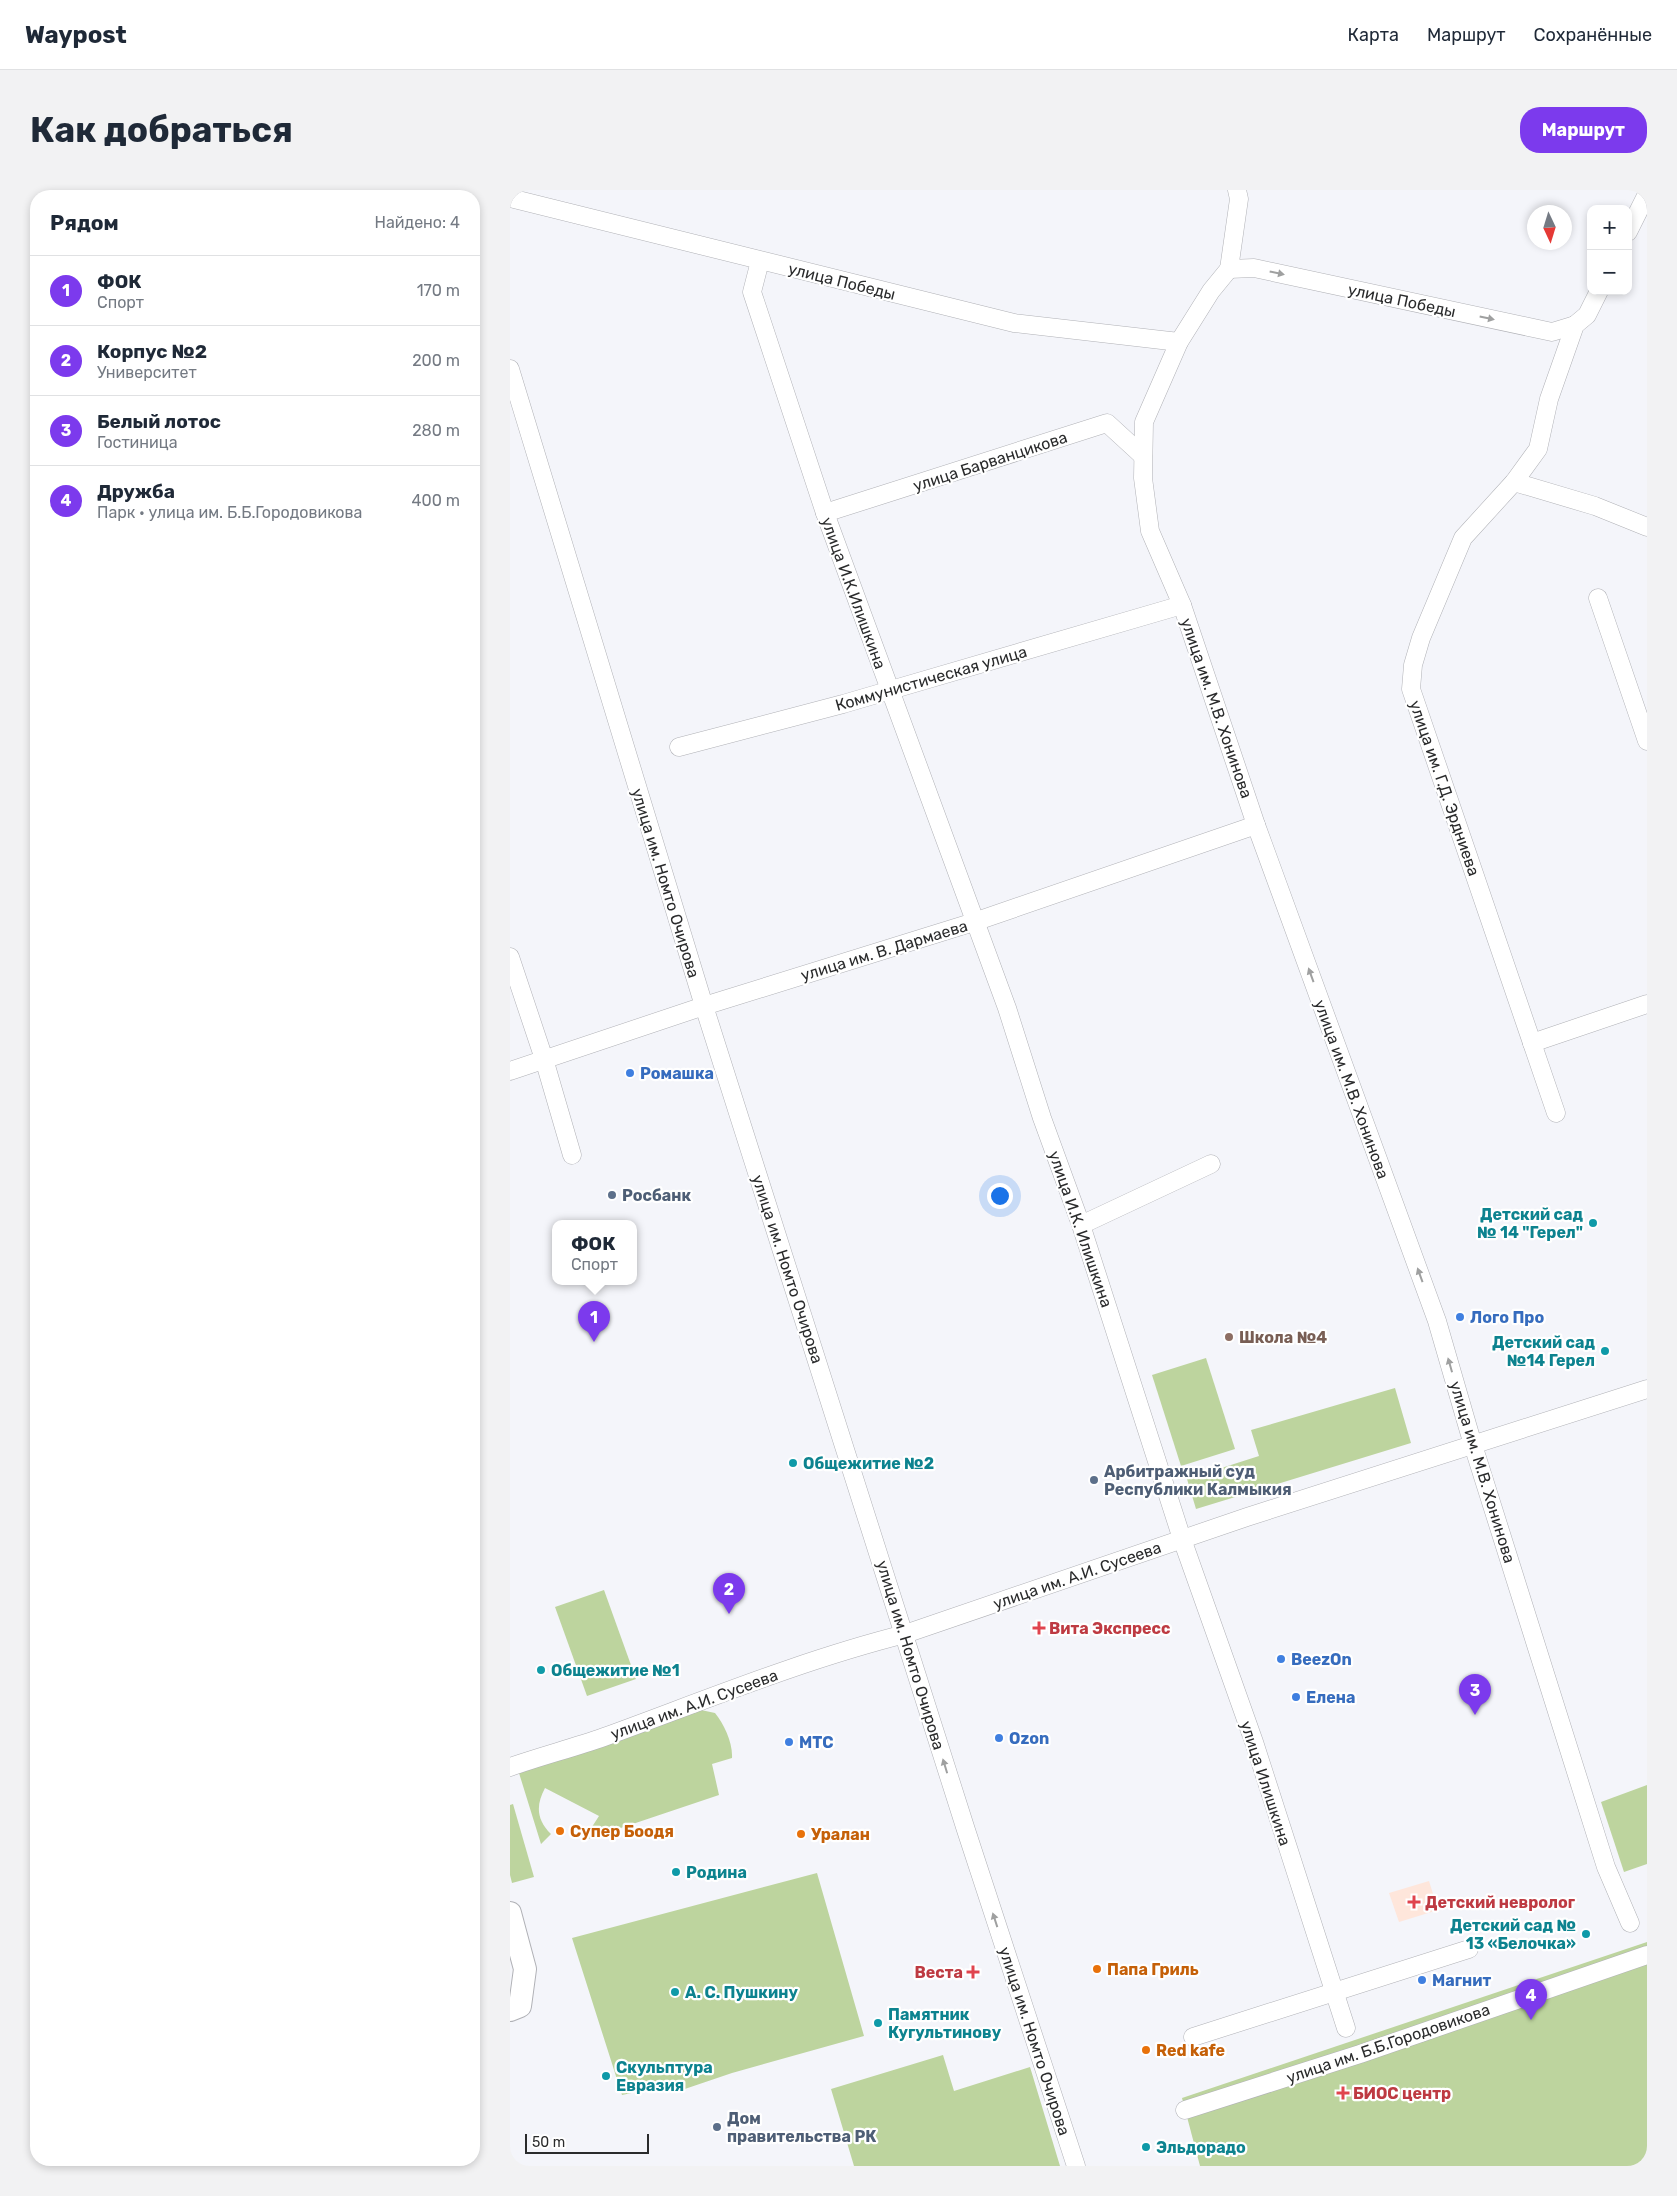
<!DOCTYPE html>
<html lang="ru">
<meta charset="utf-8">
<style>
:root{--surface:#fff;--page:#f2f2f3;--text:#1f2937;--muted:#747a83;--line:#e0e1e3;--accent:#7c3aed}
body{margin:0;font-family:Rubik,sans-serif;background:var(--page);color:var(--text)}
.controls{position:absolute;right:15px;top:15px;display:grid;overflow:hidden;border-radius:10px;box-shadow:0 2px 8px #0003}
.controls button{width:45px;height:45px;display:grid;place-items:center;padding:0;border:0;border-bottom:1px solid var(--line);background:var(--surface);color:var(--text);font:25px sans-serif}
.compass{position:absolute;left:1017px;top:15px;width:45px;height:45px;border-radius:50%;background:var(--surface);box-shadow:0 2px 8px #0003;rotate:176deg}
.scale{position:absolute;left:15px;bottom:12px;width:124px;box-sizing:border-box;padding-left:5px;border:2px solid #2a2b2c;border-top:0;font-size:14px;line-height:18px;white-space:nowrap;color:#2a2b2c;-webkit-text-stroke:4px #fff;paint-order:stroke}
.you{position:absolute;left:489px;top:1005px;width:18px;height:18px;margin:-12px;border:4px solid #fff;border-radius:50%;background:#1a73e8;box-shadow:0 0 0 8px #1a73e833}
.badge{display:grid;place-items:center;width:32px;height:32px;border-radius:50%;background:var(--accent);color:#fff;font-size:16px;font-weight:700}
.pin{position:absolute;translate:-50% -41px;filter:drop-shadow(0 1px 2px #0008)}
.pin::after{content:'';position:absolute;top:26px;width:18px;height:15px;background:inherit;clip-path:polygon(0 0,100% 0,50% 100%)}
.popup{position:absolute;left:42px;top:1030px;width:85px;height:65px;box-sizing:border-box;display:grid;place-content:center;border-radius:10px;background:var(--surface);filter:drop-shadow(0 1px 4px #0005);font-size:16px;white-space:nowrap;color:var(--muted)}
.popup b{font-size:19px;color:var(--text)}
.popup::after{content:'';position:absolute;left:50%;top:100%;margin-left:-10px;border:10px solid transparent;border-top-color:var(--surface)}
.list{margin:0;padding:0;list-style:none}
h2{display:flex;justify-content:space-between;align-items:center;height:65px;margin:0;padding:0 20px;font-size:21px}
h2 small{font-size:16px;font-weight:400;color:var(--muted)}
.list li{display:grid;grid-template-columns:32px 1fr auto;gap:15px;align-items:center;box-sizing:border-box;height:70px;padding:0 20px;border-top:1px solid var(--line)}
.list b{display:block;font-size:19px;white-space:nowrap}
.list p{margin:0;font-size:16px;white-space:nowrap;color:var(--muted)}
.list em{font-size:16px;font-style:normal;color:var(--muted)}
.map{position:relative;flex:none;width:1137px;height:1976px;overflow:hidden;border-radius:20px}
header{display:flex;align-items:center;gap:30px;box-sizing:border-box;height:70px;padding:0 25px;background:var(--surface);border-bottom:1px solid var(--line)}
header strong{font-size:24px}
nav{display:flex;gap:28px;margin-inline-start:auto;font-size:18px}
.intro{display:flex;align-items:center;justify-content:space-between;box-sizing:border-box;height:120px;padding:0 30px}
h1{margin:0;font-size:35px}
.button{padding:12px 22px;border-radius:20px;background:var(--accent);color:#fff;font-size:18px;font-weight:700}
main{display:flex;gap:30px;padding:0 30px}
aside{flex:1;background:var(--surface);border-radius:20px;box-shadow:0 2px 8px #0003}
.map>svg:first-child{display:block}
.medical{fill:#fee6db}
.green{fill:#bdd49e}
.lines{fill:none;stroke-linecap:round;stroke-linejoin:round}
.minor-casing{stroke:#b0b1b6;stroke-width:19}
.major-casing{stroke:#b0b1b6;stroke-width:24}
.minor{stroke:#fff;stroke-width:18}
.major{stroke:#fff;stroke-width:22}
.oneway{fill:#9fa0a0}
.shop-dot{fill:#3f7fe0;stroke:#fff;stroke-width:2}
.service-dot{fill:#5c6f8a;stroke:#fff;stroke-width:2}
.culture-dot{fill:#0f9aa8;stroke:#fff;stroke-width:2}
.education-dot{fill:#8d6e63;stroke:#fff;stroke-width:2}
.health-dot{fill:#e0444e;stroke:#fff;stroke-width:2}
.food-dot{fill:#e8710a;stroke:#fff;stroke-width:2}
.labels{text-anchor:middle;stroke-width:4.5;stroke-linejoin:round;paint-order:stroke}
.street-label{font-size:16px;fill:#2a2b2c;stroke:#fff}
.shop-label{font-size:16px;font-weight:bold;fill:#366cbe;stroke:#fff;text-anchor:start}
.service-label{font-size:16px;font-weight:bold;fill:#4e5e75;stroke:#fff;text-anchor:start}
.culture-label{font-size:16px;font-weight:bold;fill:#0d838f;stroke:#fff;text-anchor:start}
.education-label{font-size:16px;font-weight:bold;fill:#785e54;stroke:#fff;text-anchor:start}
.health-label{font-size:16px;font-weight:bold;fill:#be3a42;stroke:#fff;text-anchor:start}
.food-label{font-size:16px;font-weight:bold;fill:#c56008;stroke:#fff;text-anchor:start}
</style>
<header>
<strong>Waypost</strong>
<nav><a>Карта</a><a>Маршрут</a><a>Сохранённые</a></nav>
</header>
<div class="intro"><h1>Как добраться</h1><a class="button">Маршрут</a></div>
<main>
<aside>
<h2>Рядом<small>Найдено: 4</small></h2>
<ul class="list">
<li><span class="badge">1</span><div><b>ФОК</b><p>Спорт</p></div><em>170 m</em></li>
<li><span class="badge">2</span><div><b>Корпус №2</b><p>Университет</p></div><em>200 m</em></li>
<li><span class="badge">3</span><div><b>Белый лотос</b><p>Гостиница</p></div><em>280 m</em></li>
<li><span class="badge">4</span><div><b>Дружба</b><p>Парк · улица им. Б.Б.Городовикова</p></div><em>400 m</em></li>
</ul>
</aside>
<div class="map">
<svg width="1137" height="1976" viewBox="0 0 1137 1976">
<rect width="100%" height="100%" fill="#f4f5fa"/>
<polygon class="medical" points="919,1691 928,1720 889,1732 879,1703"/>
<g class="green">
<polygon points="696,1168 725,1259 671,1276 642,1185"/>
<polygon points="885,1198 901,1253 686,1319 677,1289 749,1266 741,1240"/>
<polygon points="94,1400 126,1489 77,1506 45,1417"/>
<path d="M191 1520 205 1523C214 1534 223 1553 222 1568L202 1574 209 1605 78 1649V1643L89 1626 35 1598C26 1615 26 1629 41 1644L31 1654 9 1583Z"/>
<polygon points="1137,1595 1137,1674 1114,1682 1091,1612"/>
<polygon points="3,1614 24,1687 2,1693 0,1685 0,1615"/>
<polygon points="307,1683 354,1846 222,1883 163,1903 160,1895 112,1905 62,1748"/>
<polygon points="1137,1752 1137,1976 690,1976 672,1908"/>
<polygon points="433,1865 444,1901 520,1877 550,1976 344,1976 321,1899"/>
</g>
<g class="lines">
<defs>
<g id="minor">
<polyline points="0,8 504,133 669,152"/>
<polyline points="1118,42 1137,4"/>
<polyline points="250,71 242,102 315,323 497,818 532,928 571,1035 672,1349 744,1552 836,1838"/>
<polyline points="719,79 701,101 669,152 634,232 633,288 640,341 672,415 746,635 927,1131 963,1255 1096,1677 1120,1733"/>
<polyline points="719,79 744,78 1042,142 1065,135"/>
<polyline points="719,79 729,9 727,0"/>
<polyline points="0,179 194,816 456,1640 566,1976"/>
<polyline points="1004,292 1085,316 1137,337"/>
<polyline points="315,323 597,233 633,266"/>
<polyline points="1088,408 1137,551"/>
<polyline points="169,557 333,514 672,415"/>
<polyline points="0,767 34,869 62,965"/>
<polyline points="1022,853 1137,814"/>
<polyline points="0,881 194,816 464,732 746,635"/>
<polyline points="1046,923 901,499 903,475 911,448 953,348 1004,292 1028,259 1039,209 1065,135 1077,125 1089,101"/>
<polyline points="571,1035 701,974"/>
<path d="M0 1577C31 1566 63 1558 94 1547 193 1511 292 1470 395 1444L737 1327 1137 1199"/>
<polyline points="683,1847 959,1759"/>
<polyline points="675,1920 850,1864 1137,1765"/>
</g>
<polyline id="major" points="0,1723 15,1779 10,1816 0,1820"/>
</defs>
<use href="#minor" class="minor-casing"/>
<use href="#major" class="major-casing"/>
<use href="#minor" class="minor"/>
<use href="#major" class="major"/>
</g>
<defs><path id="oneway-solid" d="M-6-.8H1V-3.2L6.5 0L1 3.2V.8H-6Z" transform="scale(1.25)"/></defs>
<g class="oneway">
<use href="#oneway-solid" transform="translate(767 83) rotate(12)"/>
<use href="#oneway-solid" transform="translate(977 128) rotate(12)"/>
<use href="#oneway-solid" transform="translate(801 785) rotate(-110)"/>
<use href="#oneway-solid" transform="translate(910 1085) rotate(-110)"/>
<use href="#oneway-solid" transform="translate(940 1175) rotate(-106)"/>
<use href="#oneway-solid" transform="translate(435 1576) rotate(-107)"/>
<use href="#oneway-solid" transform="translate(485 1730) rotate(-108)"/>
</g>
<g class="shop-dot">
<circle cx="120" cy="883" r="5"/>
<circle cx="950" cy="1127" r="5"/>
<circle cx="771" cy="1469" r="5"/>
<circle cx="786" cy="1507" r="5"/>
<circle cx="489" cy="1548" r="5"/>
<circle cx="279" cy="1552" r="5"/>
<circle cx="912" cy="1790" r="5"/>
</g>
<g class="service-dot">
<circle cx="102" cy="1005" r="5"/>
<circle cx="584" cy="1290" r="5"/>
<circle cx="207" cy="1937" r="5"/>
</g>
<g class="culture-dot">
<circle cx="1083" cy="1033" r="5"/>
<circle cx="1095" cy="1161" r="5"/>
<circle cx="283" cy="1273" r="5"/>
<circle cx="31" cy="1480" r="5"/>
<circle cx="166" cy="1682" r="5"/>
<circle cx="1076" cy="1744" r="5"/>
<circle cx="165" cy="1802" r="5"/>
<circle cx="368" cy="1833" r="5"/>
<circle cx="96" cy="1886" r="5"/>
<circle cx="636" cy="1957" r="5"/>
</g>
<circle class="education-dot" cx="719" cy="1147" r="5"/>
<g class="health-dot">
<path d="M526.5 1430.5h5v5h5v5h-5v5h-5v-5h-5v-5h5z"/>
<path d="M901.5 1704.5h5v5h5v5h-5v5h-5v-5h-5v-5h5z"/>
<path d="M460.5 1774.5h5v5h5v5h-5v5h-5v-5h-5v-5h5z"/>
<path d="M830.5 1895.5h5v5h5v5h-5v5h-5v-5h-5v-5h5z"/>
</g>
<g class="food-dot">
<circle cx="50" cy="1641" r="5"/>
<circle cx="291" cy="1644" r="5"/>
<circle cx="587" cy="1779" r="5"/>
<circle cx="636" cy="1860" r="5"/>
</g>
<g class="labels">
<g class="street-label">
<text transform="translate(332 91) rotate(14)" y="6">улица Победы</text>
<text transform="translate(892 110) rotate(12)" y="6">улица Победы</text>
<text transform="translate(480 271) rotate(-18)" y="6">улица Барванцикова</text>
<text transform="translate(344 403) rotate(70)" y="6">улица И.К.Илишкина</text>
<text transform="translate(421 488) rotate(-16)" y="6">Коммунистическая улица</text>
<text transform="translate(707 518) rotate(71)" y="6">улица им. М.В. Хонинова</text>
<text transform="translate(935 598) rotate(71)" y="6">улица им. Г.Д. Эрдниева</text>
<text transform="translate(156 693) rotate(73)" y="6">улица им. Номто Очирова</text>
<text transform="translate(374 760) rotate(-17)" y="6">улица им. В. Дармаева</text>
<text transform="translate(842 899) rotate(70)" y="6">улица им. М.В. Хонинова</text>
<text transform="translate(571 1039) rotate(71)" y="6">улица И.К. Илишкина</text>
<text transform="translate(278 1079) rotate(72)" y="6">улица им. Номто Очирова</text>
<text transform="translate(973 1282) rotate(73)" y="6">улица им. М.В. Хонинова</text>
<text transform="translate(567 1385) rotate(-19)" y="6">улица им. А.И. Сусеева</text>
<text transform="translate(401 1465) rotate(73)" y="6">улица им. Номто Очирова</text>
<text transform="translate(184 1514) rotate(-20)" y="6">улица им. А.И. Сусеева</text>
<text transform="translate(756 1593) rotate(72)" y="6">улица Илишкина</text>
<text transform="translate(525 1851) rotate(72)" y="6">улица им. Номто Очирова</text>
<text transform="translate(878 1853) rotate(-19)" y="6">улица им. Б.Б.Городовикова</text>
</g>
<g class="shop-label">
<text x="130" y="889">Ромашка</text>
<text x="960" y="1133">Лого Про</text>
<text x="781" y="1475">BeezOn</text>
<text x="796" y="1513">Елена</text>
<text x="499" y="1554">Ozon</text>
<text x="289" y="1558">МТС</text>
<text x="922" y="1796">Магнит</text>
</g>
<g class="service-label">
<text x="112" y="1011">Росбанк</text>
<text x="594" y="1287">Арбитражный суд<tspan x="594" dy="18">Республики Калмыкия</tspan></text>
<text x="217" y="1934">Дом<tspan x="217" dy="18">правительства РК</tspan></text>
</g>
<g class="culture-label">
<text x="1073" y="1030" text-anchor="end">Детский сад<tspan x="1073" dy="18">№ 14 "Герел"</tspan></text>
<text x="1085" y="1158" text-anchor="end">Детский сад<tspan x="1085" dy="18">№14 Герел</tspan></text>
<text x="293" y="1279">Общежитие №2</text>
<text x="41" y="1486">Общежитие №1</text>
<text x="176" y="1688">Родина</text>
<text x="1066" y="1741" text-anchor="end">Детский сад №<tspan x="1066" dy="18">13 «Белочка»</tspan></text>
<text x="175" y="1808">А. С. Пушкину</text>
<text x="378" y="1830">Памятник<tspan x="378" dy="18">Кугультинову</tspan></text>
<text x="106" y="1883">Скульптура<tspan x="106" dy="18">Евразия</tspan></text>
<text x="646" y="1963">Эльдорадо</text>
</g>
<g class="education-label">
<text x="729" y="1153">Школа №4</text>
</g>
<g class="health-label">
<text x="539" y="1444">Вита Экспресс</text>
<text x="915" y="1718">Детский невролог</text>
<text x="453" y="1788" text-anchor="end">Веста</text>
<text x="843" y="1909">БИОС центр</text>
</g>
<g class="food-label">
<text x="60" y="1647">Супер Боодя</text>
<text x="301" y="1650">Уралан</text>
<text x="597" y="1785">Папа Гриль</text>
<text x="646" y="1866">Red kafe</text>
</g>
</g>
</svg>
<div class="controls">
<button>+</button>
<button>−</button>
</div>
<svg class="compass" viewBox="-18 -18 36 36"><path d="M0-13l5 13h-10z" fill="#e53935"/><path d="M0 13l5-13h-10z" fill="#747a83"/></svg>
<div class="scale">50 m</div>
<div class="you"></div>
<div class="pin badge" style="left:84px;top:1152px">1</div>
<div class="popup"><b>ФОК</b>Спорт</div>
<div class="pin badge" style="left:219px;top:1424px">2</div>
<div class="pin badge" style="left:965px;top:1525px">3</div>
<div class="pin badge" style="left:1021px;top:1830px">4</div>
</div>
</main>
